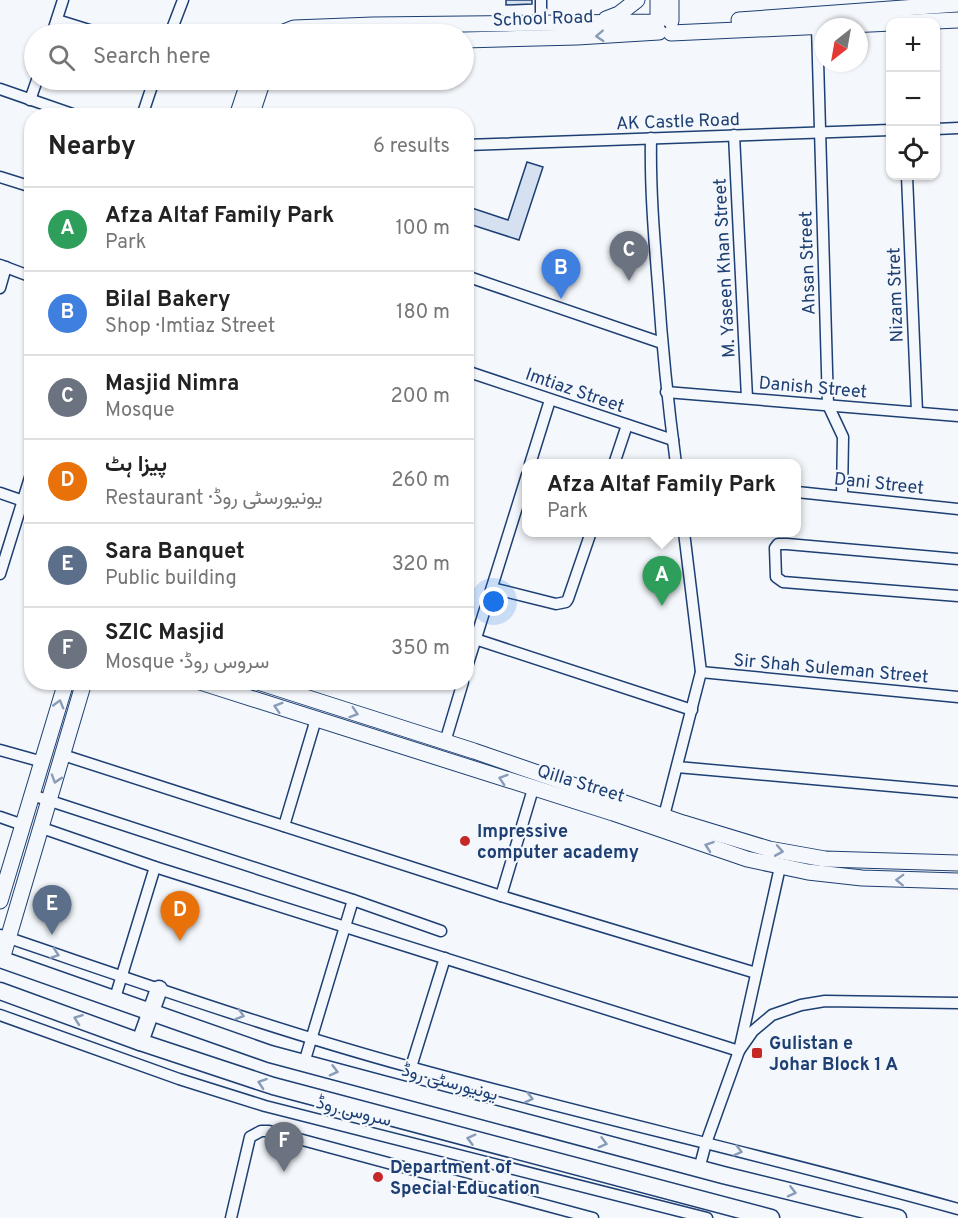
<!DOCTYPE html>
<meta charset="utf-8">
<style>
:root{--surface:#fff;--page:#f6f6f6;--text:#222;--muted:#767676;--line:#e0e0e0;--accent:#c62828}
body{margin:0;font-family:Overpass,Vazirmatn,sans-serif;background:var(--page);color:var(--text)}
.controls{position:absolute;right:18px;top:18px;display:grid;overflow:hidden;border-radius:12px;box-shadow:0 2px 4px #0004}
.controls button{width:54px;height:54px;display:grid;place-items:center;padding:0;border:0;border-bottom:2px solid var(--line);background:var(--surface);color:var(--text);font:30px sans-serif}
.compass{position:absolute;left:814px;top:18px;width:54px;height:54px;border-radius:50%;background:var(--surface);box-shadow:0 2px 4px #0004;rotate:211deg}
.you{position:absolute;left:494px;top:602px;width:21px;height:21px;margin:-15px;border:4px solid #fff;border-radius:50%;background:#1a73e8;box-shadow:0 0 0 9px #1a73e833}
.badge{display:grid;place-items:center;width:39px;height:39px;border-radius:50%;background:var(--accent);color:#fff;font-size:20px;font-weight:700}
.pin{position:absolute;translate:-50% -50px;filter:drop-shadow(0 2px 3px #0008)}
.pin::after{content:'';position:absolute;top:32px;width:21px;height:18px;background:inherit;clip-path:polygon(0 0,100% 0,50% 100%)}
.popup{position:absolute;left:522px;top:459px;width:279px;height:78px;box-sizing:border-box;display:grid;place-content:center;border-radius:12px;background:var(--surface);filter:drop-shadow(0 2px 4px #0005);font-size:20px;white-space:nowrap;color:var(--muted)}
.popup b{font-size:22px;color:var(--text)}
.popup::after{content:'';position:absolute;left:50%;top:100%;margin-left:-12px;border:12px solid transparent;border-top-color:var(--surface)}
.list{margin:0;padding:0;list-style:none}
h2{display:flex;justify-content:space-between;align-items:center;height:78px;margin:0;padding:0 24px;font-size:26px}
h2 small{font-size:20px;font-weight:400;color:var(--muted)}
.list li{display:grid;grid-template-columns:39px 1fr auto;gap:18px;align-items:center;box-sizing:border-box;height:84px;padding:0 24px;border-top:2px solid var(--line)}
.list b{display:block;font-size:22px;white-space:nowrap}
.list p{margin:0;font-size:20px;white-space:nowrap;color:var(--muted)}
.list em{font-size:20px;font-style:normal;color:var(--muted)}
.icon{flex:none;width:33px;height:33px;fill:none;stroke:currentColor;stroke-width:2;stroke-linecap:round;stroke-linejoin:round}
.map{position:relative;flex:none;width:958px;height:1218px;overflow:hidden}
.search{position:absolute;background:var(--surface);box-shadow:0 2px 4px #0004;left:24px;top:24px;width:450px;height:66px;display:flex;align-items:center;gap:15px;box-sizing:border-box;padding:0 21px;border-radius:33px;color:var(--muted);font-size:22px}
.panel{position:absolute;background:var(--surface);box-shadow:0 2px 4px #0004;left:24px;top:108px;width:450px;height:582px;border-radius:24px}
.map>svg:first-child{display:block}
.building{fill:#d5e0f0;stroke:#1d3f73;stroke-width:1.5}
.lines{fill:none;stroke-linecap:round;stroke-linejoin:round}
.street-casing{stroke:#1d3f73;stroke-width:13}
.secondary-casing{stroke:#1d3f73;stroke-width:17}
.primary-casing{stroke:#1d3f73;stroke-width:19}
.street{stroke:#f4f7fb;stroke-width:10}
.secondary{stroke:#f4f7fb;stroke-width:15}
.primary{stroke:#f4f7fb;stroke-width:16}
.oneway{stroke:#889bb7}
.poi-dot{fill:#c62828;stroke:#f4f7fb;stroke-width:2}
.labels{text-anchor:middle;stroke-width:4.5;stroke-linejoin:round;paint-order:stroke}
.street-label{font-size:18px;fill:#1d3f73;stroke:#f4f7fb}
.poi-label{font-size:18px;font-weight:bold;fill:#1d3f73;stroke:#f4f7fb;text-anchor:start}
</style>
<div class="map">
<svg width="958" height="1218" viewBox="0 0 958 1218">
<rect width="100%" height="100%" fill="#f4f7fb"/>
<g class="building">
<polygon points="506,0 532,0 532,4 506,5"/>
<polygon points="527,162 543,167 519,240 466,223 466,206 508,220"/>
</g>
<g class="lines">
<defs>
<g id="street">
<polyline points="541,0 541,23"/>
<polyline points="57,20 102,34"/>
<polyline points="817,26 828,405 843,437 842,495"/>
<polyline points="52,34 63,0"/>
<polyline points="170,34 183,0"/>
<polyline points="0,89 78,116"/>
<polyline points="30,100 37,80"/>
<polyline points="142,116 154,80"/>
<polyline points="936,129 958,128"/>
<polyline points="734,135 747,398"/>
<path d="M651 138C650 187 654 236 658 285 662 345 668 404 676 464"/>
<polyline points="466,145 890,130"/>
<polyline points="907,176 917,412"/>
<polyline points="0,177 32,187"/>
<polyline points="0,265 32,277"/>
<polyline points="466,276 662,343"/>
<polyline points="0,288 6,267"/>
<polyline points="466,371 673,440"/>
<polyline points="666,392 958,416"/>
<polyline points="530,464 550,400"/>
<polyline points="614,464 627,425"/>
<polyline points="797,492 958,509"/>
<polyline points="0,493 32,504"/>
<polyline points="958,559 787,544 778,544 775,548 776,577 783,582 958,596"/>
<polyline points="0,574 32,471"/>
<polyline points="492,588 556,604 566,602 568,599 591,532"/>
<polyline points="466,636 692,710"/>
<polyline points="466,670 527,475"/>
<polyline points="701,672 958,697"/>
<polyline points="445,742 463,682"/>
<polyline points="0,750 43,762"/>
<polyline points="63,755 501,896 756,973"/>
<polyline points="677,767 958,792"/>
<polyline points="32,795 353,900 441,931"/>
<polyline points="664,816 701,672 684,532"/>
<polyline points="0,817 23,825"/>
<polyline points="284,826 316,719"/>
<polyline points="42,828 155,867 739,1051 753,1031 772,1015 801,1005 825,1001 958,1003"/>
<polyline points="501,896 533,789"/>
<path d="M0 935C136 981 271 1029 410 1067 592 1117 776 1158 958 1209"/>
<polyline points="115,998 155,867"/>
<polyline points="0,1015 179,1079 265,1106 707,1218"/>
<polyline points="304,1063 353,900"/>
<polyline points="411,1067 445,958"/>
<polyline points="699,1169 706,1143 739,1051 780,867"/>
<polyline points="231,1218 250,1137 261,1131 269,1131 593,1218"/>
</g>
<g id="secondary">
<polyline points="671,0 671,21"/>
<polyline points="606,19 619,14 637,0"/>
<polyline points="739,20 958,4"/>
<polyline points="671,33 958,20"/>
<polyline points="279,34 294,28 373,25 658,22 658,0"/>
<polyline points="464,40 577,37 659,32"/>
<polyline points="237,116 249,80"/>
<polyline points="251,116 263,80"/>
<polyline points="200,682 613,813 747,859 808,872 862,878 958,881"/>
<polyline points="258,682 474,751 683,823 769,849 825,859 958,863"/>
<polyline points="0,901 66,682"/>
<polyline points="2,959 84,682"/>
</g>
<g id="primary">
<polyline points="0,959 270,1054 723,1175 898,1218"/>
<polyline points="0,991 140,1042 273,1086 771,1218"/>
<polyline points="140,1042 159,989"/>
</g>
</defs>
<use href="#street" class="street-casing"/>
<use href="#secondary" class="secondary-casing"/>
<use href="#primary" class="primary-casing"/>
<use href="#street" class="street"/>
<use href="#secondary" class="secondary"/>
<use href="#primary" class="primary"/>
</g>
<defs><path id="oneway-chevron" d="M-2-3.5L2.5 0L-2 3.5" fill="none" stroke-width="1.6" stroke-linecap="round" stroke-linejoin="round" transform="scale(1.5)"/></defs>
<g class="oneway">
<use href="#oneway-chevron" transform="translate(600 36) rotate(177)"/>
<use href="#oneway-chevron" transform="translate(59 704) rotate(-74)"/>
<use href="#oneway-chevron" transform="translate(278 707) rotate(-163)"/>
<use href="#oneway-chevron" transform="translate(354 713) rotate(18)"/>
<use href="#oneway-chevron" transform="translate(56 779) rotate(107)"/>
<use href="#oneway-chevron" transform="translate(503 779) rotate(-162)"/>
<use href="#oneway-chevron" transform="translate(709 846) rotate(-161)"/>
<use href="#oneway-chevron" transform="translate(779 851) rotate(10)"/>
<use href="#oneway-chevron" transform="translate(900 880) rotate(-178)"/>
<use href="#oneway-chevron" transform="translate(55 954) rotate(19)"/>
<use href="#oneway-chevron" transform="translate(240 1015) rotate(18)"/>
<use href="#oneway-chevron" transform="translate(78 1019) rotate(-160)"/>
<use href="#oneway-chevron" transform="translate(334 1071) rotate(15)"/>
<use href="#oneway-chevron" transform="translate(262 1083) rotate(-161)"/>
<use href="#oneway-chevron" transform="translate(529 1098) rotate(14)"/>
<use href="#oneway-chevron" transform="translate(471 1139) rotate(-165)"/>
<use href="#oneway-chevron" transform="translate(603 1143) rotate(15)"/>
<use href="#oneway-chevron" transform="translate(738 1151) rotate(14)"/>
<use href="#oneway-chevron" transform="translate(792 1192) rotate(14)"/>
</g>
<g class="poi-dot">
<circle cx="465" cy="841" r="6"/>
<rect x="751" y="1047" width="12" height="12" rx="3"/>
<circle cx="378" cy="1177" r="6"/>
</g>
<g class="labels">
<g class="street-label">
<text transform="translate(543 18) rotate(-2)" y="6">School Road</text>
<text transform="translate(678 121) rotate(-2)" y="6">AK Castle Road</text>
<text transform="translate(807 263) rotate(-92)" y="6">Ahsan Street</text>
<text transform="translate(724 268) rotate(-93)" y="6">M. Yaseen Khan Street</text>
<text transform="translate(895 295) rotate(-92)" y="6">Nizam Stret</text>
<text transform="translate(813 387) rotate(5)" y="6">Danish Street</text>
<text transform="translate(575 390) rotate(19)" y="6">Imtiaz Street</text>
<text transform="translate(879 483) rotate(6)" y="6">Dani Street</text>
<text transform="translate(831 668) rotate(5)" y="6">Sir Shah Suleman Street</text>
<text transform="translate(581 783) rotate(17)" y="6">Qilla Street</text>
<text transform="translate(450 1082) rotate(15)" y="6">یونیورسٹی روڈ</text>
<text transform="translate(354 1111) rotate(14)" y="6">سروس روڈ</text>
</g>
<g class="poi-label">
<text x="477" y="837">Impressive<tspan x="477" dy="21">computer academy</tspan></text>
<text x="769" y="1049">Gulistan e<tspan x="769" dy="21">Johar Block 1 A</tspan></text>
<text x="390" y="1173">Department of<tspan x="390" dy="21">Special Education</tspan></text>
</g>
</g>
</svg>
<div class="controls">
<button>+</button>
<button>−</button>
<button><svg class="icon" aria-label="locate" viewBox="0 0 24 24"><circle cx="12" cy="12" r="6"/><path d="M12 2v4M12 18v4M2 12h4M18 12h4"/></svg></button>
</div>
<svg class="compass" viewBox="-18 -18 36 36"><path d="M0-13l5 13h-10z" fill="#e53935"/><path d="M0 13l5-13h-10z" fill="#767676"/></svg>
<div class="you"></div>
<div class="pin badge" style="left:662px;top:606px;background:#2e9e5b">A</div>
<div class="popup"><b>Afza Altaf Family Park</b>Park</div>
<div class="pin badge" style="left:561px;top:299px;background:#3f7fe0">B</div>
<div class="pin badge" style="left:629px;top:281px;background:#6b7280">C</div>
<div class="pin badge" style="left:180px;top:941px;background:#e8710a">D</div>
<div class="pin badge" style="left:52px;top:935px;background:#5c6f8a">E</div>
<div class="pin badge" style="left:284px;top:1172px;background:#6b7280">F</div>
<div class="search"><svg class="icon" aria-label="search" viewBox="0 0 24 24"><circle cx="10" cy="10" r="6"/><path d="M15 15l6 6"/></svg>Search here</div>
<section class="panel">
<h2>Nearby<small>6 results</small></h2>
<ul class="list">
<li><span class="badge" style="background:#2e9e5b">A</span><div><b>Afza Altaf Family Park</b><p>Park</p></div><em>100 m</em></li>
<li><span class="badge" style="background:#3f7fe0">B</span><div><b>Bilal Bakery</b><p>Shop · Imtiaz Street</p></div><em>180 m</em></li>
<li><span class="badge" style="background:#6b7280">C</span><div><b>Masjid Nimra</b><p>Mosque</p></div><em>200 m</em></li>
<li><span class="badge" style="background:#e8710a">D</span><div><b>پیزا ہٹ</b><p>Restaurant · یونیورسٹی روڈ</p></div><em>260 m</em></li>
<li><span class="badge" style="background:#5c6f8a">E</span><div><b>Sara Banquet</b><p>Public building</p></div><em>320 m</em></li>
<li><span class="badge" style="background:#6b7280">F</span><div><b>SZIC Masjid</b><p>Mosque · سروس روڈ</p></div><em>350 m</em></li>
</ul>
</section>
</div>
